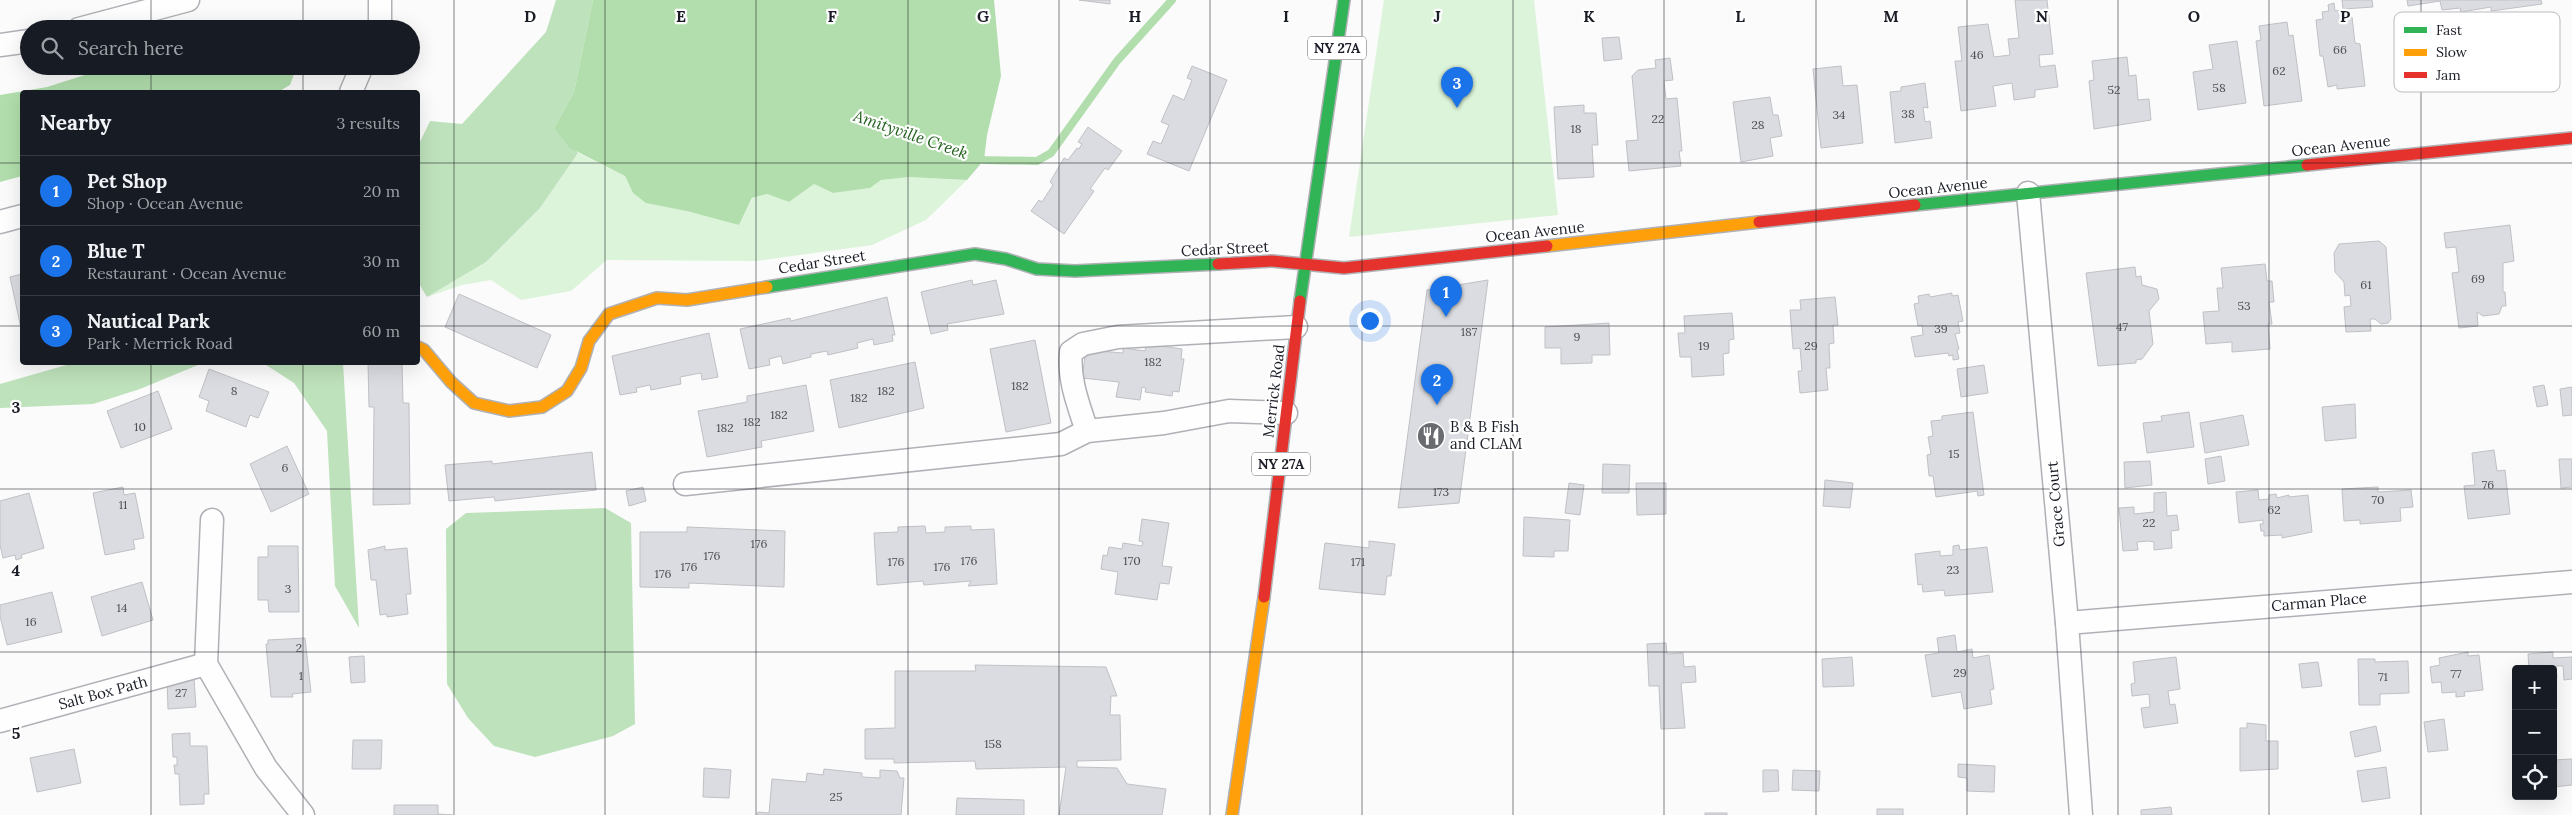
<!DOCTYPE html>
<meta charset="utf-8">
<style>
:root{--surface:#171b24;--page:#242831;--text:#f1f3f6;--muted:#9ea1a6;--line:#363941;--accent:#1a73e8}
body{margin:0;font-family:Lora,serif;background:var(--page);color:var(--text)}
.controls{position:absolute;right:15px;bottom:15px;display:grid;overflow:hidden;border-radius:5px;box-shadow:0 5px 20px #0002}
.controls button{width:45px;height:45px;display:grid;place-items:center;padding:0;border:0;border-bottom:1px solid var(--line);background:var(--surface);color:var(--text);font:25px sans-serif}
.you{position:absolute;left:1369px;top:320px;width:18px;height:18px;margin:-12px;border:4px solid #fff;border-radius:50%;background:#1a73e8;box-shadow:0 0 0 8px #1a73e833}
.badge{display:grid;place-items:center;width:32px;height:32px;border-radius:50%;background:var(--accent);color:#fff;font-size:16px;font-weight:700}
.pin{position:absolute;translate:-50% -41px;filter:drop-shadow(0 1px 2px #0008)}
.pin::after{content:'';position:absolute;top:26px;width:18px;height:15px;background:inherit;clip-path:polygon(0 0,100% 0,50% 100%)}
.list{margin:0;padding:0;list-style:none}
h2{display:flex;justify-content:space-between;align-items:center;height:65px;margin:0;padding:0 20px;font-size:21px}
h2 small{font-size:16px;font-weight:400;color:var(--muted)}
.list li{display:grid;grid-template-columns:32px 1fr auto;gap:15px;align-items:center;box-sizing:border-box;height:70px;padding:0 20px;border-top:1px solid var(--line)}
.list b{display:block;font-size:19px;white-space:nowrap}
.list p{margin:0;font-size:16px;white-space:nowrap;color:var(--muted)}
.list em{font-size:16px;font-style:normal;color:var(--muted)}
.icon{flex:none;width:28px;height:28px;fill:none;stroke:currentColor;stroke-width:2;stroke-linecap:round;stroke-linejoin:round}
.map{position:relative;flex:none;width:2572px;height:815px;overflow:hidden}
.search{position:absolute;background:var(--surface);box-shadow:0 5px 20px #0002;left:20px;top:20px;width:400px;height:55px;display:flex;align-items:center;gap:12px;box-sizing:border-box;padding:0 18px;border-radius:28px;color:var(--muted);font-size:19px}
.panel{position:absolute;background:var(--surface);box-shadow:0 5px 20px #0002;left:20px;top:90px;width:400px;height:275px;border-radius:5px}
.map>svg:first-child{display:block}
.green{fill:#dcf4d9}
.forest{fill:#bee2bb}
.water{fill:#b1deac}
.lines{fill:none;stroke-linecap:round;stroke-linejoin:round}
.stream{stroke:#b1deac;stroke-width:8}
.building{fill:#dbdce1;stroke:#bfc1c5}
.street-casing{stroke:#b0b1b6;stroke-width:25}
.fast-casing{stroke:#b0b1b6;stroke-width:14}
.slow-casing{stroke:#b0b1b6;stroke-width:14}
.jam-casing{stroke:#b0b1b6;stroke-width:14}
.street{stroke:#fefefe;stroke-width:22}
.fast{stroke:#30b455;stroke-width:11}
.slow{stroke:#ff9f0a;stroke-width:11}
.jam{stroke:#e5322d;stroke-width:11}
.grid{fill:none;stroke:#1a1d26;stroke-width:1;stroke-opacity:0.55}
.labels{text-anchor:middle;stroke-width:4.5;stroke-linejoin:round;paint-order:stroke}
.number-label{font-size:12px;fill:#4a4d55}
.shield{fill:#fff;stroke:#5f6167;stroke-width:1}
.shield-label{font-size:14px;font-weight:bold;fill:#1a1d26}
.street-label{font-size:15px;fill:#1a1d26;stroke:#fff}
.poi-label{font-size:15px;fill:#1a1d26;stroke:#fff;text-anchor:start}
.water-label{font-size:16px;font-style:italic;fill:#21601c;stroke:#fff}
.key{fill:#fff;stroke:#babbbe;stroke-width:1}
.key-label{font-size:14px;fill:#1a1d26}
.grid-label{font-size:16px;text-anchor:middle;font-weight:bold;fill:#1a1d26;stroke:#fff;stroke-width:4.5;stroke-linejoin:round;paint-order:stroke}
</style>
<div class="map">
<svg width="2572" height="815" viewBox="0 0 2572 815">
<rect width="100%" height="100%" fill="#fbfbfb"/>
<g class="green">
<polygon points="1384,0 1534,0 1558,215 1349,237"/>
<polygon points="578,153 625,176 633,193 739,225 753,198 767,194 789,202 814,184 833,193 870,188 881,180 909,177 967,180 926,220 872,245 756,261 607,260 571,291 521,300 491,280 462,285 427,297 486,262 540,208"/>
</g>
<g class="forest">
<polygon points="556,0 593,0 574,92 554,128 578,153 540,208 486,262 427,297 418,282 418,146 430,121 462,124 546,32"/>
<polygon points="77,362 218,362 218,363 198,365 140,389 93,404 0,408 0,384"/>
<polygon points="263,363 343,363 359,628 335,586 327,431 294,383"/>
<polygon points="605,508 631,523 635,724 613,736 535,757 494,746 468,718 447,684 446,529 466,513"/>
</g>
<g class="water">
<polygon points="593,0 994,0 1001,76 987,135 984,160 967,180 909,177 881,180 870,188 833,193 814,184 789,202 767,194 752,198 739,225 687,211 646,203 633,193 625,176 570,148 554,128 574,92"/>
<polygon points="113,66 297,66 290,85 278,92 22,92 22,176 0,182 0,95 47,87"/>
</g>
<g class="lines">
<polyline class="stream" points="976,157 984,160 1037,161 1051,153 1117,61 1172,0"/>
</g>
<g class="building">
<polygon points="1079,0 1110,0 1110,4"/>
<polygon points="2015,0 2047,0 2053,54 2039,55 2040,67 2055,65 2058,87 2035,90 2035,97 2014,100 2012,83 1993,86 1996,106 1961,111 1955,61 1962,61 1958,27 1988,24 1994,57 2010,55 2008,39 2019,38"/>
<polygon points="2342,0 2372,0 2373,7 2343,9"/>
<polygon points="2407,0 2541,0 2542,4 2491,11 2491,7 2461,12 2460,8 2442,10 2440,1 2408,6"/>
<polygon points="2334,3 2335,11 2342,10 2343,18 2352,17 2355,43 2360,44 2365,86 2337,89 2337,85 2328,87 2323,56 2320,56 2316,20 2323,19 2322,12 2329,11 2328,5"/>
<polygon points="2287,22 2289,36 2293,35 2302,101 2264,106 2256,41 2261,40 2259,26"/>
<polygon points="1619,37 1622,59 1604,61 1602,38"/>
<polygon points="2237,41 2246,103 2198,110 2193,72 2213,69 2209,45"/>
<polygon points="2127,57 2129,76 2136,75 2138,100 2149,99 2151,120 2094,129 2089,81 2094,80 2092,61"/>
<polygon points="1670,58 1673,80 1664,81 1666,99 1677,98 1682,151 1679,151 1681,166 1629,171 1626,141 1638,140 1632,76 1638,70 1656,68 1655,60"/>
<polygon points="1192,66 1227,80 1189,171 1147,154 1153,141 1161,144 1169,125 1161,122 1173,95 1184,100 1192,80 1187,78"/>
<polygon points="1841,66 1843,86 1857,85 1863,143 1821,148 1813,69"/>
<polygon points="1925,83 1928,108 1923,107 1925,122 1930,121 1932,138 1895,143 1890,92 1901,91 1901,87"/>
<polygon points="1770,97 1773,115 1778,115 1782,136 1770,138 1773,156 1741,162 1733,102"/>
<polygon points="1584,105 1584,113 1596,113 1598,145 1592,145 1594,177 1558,179 1554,107"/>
<polygon points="1088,127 1122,151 1108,170 1105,168 1090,189 1094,191 1064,234 1031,211 1039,200 1042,202 1053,185 1050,182 1064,158 1068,160 1077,148 1079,149 1082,144 1078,142"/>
<polygon points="2510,225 2514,261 2503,263 2503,292 2505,292 2506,306 2502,306 2499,314 2483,316 2477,312 2478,326 2459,328 2452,273 2459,272 2456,247 2446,248 2444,233"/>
<polygon points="2379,241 2386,247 2391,319 2388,323 2381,324 2375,319 2370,319 2371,331 2346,332 2344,307 2351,306 2350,295 2345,296 2344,282 2335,272 2334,253 2339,244"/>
<polygon points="2265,264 2267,281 2272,281 2274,302 2269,302 2272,324 2268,324 2270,349 2232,352 2232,342 2206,344 2203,312 2219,311 2217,288 2223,288 2221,268"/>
<polygon points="2135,267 2136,277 2141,276 2142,285 2157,289 2159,299 2149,311 2153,344 2142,359 2136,360 2136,363 2098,366 2086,273"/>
<polygon points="22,274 22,333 10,277"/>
<polygon points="972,280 973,285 996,280 1004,314 947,324 948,330 931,334 921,292"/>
<polygon points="1488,280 1459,503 1398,508 1427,290"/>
<polygon points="1952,293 1952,296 1958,295 1963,321 1958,322 1960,333 1955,334 1959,349 1957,350 1959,359 1953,360 1953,355 1949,356 1948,353 1915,357 1911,337 1923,335 1922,325 1918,326 1914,304 1919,303 1918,296 1929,294 1930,297"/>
<polygon points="459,294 551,335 537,368 445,327"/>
<polygon points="887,297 895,335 892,335 893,341 874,345 873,339 857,343 858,348 828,355 827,351 811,354 811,357 783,364 781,356 769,359 770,365 749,369 740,329 790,318 791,321"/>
<polygon points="1835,297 1838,325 1833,325 1834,343 1829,344 1830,368 1826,368 1828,390 1800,393 1798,371 1802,371 1800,348 1793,349 1790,310 1801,310 1800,300"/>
<polygon points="1732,313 1734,339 1729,340 1729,353 1723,354 1724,375 1692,377 1691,357 1680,357 1678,333 1685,333 1684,316"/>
<polygon points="1609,323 1610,355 1592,355 1592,363 1561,364 1561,348 1545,348 1545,327"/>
<polygon points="709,333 718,377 702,380 701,373 680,377 681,384 651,390 650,385 636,388 637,392 620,395 612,356"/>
<polygon points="1035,340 1051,423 1006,432 990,349"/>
<polygon points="1146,344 1182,349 1181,359 1184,359 1179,392 1173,391 1172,396 1145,392 1146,388 1142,387 1140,400 1116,397 1119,382 1082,378 1086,350 1123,353 1123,348 1145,351"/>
<polygon points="368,362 402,362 403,403 409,403 410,504 373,505 374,407 369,407"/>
<polygon points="915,362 924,408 839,428 830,380"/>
<polygon points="1984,365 1988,393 1961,397 1957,369"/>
<polygon points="209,369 269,392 258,418 250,415 246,427 206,411 209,401 199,397"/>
<polygon points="806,385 814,431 761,441 762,447 707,457 698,411 747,402 747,396"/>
<polygon points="2544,385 2548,405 2537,407 2533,387"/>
<polygon points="2572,387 2572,415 2563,416 2560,389"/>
<polygon points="158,391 172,429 121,448 107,411"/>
<polygon points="2355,404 2356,438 2325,441 2322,407"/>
<polygon points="1973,412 1984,495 1978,496 1977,491 1936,497 1933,476 1929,476 1927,455 1931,454 1928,437 1933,436 1931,421 1942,420 1942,416"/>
<polygon points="2189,412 2194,447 2147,453 2143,423 2162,421 2161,416"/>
<polygon points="2243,415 2249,445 2205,453 2200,423"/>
<polygon points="287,446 309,494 271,512 250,464"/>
<polygon points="2494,450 2497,471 2505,470 2510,514 2468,519 2464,486 2475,485 2472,453"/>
<polygon points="592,452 596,490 495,501 494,497 449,501 445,465 492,461 492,464"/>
<polygon points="2221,456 2225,481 2208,484 2205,459"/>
<polygon points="2559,459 2572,459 2572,487 2561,488"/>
<polygon points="2150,461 2152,485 2125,488 2124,462"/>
<polygon points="1603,464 1630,465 1629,493 1602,493"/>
<polygon points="1825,480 1853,483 1850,508 1823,506"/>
<polygon points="1569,483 1584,485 1580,515 1565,513"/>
<polygon points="1636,483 1666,483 1666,514 1637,515"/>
<polygon points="123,487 124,495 135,493 144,538 133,540 135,549 105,555 93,493"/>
<polygon points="643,487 646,501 629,506 626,491"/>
<polygon points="2378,487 2378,492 2411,490 2413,507 2400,508 2401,521 2360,524 2360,520 2344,521 2342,489"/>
<polygon points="2258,490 2259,500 2269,499 2269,495 2276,494 2277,498 2289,495 2289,497 2308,495 2312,532 2282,538 2282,535 2264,536 2264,531 2261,531 2260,524 2263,524 2263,520 2239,523 2236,492"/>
<polygon points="2166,492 2167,516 2177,515 2179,530 2171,531 2172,548 2154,550 2154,542 2148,541 2137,542 2138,550 2123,551 2119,508 2134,507 2134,514 2154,512 2154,493"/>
<polygon points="29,493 44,548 21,555 22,558 16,560 15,555 3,558 0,545 0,501"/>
<polygon points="1524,517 1570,520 1568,551 1554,551 1554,557 1523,556"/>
<polygon points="1142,519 1169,523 1162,566 1172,567 1169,584 1160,583 1157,600 1115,594 1118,572 1101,569 1103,555 1107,556 1109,547 1122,549 1123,543 1142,546 1143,542 1139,541"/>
<polygon points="925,526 926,533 945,532 945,527 971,526 971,530 994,529 997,584 968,586 971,581 924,585 923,581 877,585 874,533 898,532 898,527"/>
<polygon points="687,527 785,531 784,587 689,583 689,588 640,587 640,532 687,532"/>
<polygon points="1369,541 1395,544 1391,576 1387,576 1385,595 1319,589 1325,543 1369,548"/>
<polygon points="1959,545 1960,550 1987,547 1993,592 1945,596 1944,590 1923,592 1922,584 1918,585 1915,554 1940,551 1940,556 1953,555 1953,546"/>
<polygon points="268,546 298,546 299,612 269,612 268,600 258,600 258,557 268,557"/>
<polygon points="385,546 385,550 407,548 411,594 406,594 408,614 387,617 387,614 380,615 376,580 371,580 368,550"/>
<polygon points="142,582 153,620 102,636 91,597"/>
<polygon points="52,592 62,632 7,645 0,616 0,605"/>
<polygon points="1955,635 1957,652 1972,649 1973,658 1989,655 1994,689 1990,690 1992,704 1964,709 1961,692 1932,697 1925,655 1939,653 1937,638"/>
<polygon points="305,638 311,692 292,694 293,697 271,697 266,644 268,644 268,640"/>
<polygon points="1666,643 1667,654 1683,653 1684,667 1695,666 1696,682 1681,683 1685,728 1661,729 1659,686 1649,686 1647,644"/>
<polygon points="2468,652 2468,656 2479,655 2483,690 2464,692 2465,696 2456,697 2456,692 2442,693 2441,682 2432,683 2430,667 2440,665 2439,658"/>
<polygon points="2553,652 2553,658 2572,657 2572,679 2564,680 2563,666 2556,666 2557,678 2553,679 2553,669 2529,669 2528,654"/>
<polygon points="364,656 365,682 351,683 349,657"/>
<polygon points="1852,657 1854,686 1823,687 1822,659"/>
<polygon points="2176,657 2180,689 2168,691 2170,705 2175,704 2178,723 2144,728 2141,708 2150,707 2149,694 2132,696 2131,684 2135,683 2133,662"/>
<polygon points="2358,659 2375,659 2375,662 2408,661 2409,693 2380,694 2380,705 2359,705"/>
<polygon points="2318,662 2322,686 2302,688 2299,664"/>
<polygon points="975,665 1106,667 1117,696 1111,696 1110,715 1120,715 1121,760 1077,761 1077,767 1117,768 1127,784 1166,789 1162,815 1059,815 1066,767 976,769 975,761 894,763 894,759 865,759 865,729 895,728 895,671 976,671"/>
<polygon points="194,678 196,707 168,709 167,680"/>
<polygon points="2444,719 2448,750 2428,752 2424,722"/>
<polygon points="2247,723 2266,725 2266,741 2278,741 2278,769 2240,771 2240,728 2247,728"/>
<polygon points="2376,726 2381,751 2355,757 2350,732"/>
<polygon points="190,733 190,746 207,746 209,794 204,794 204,804 180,805 179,774 175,774 174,765 177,765 177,757 173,757 172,734"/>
<polygon points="353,740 382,740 381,769 352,769"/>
<polygon points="74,749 81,783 37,792 30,758"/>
<polygon points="2572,759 2572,785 2553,787 2553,760"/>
<polygon points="1958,764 1995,766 1994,792 1967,791 1967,778 1958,777"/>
<polygon points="2386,767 2390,798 2362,802 2357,771"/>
<polygon points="704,768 731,770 729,798 703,797"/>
<polygon points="824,769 862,773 862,777 880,778 880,770 897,771 900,778 904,778 901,815 757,815 758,812 769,813 772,779 806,782 807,773 823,775"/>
<polygon points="1763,770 1778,770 1779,791 1763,792"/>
<polygon points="1793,770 1820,771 1819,791 1792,790"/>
<polygon points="957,798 1024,800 1024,815 956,815"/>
<polygon points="394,805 438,805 438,814 453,815 394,815"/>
<polygon points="2171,807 2172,815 2141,815 2141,810"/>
<rect x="1877" y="809" width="26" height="6"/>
<rect x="1705" y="813" width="22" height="2"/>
</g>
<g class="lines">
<defs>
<g id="street">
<polyline points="79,29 188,0"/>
<polyline points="377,29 380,22 380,0"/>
<polyline points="0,45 29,41"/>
<polyline points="351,92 362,66"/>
<polyline points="2028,193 2067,623 2081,815"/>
<polyline points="0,222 22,216"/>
<path d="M1087 431C1079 406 1068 380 1071 352L1083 344 1118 337 1296 327"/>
<polyline points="685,484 1061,444 1087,431 1164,423 1229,411 1286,413"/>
<polyline points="212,520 206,664 266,768 303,815"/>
<polyline points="2067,623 2572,582"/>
<polyline points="0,721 206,664"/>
</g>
<g id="fast">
<polyline points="1915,205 2307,165"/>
<polyline points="767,287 975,254 1006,259 1037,269 1075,271 1218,264"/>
<polyline points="1300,301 1344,0"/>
</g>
<g id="slow">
<polyline points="1547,246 1759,222"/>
<polyline points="418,347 424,350 451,382 474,403 509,411 542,407 567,391 581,368 589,341 609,314 657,298 687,300 767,287"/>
<polyline points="1232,815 1264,597"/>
</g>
<g id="jam">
<polyline points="2307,165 2572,138"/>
<polyline points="1759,222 1915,205"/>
<polyline points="1218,264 1272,261 1344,268 1547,246"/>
<polyline points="1264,597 1300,301"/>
</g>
</defs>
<use href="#street" class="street-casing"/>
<use href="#fast" class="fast-casing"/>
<use href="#slow" class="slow-casing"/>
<use href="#jam" class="jam-casing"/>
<use href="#street" class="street"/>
<use href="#fast" class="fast"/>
<use href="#slow" class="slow"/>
<use href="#jam" class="jam"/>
</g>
<path class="grid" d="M151 0V29M303 0V29M454 0V815M605 0V815M756 0V815M908 0V815M1059 0V815M1210 0V815M1362 0V815M1513 0V815M1664 0V815M1816 0V815M1967 0V815M2118 0V815M2269 0V815M2421 0V815M151 66V92M303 66V92M0 163H22M418 163H2572M0 326H22M418 326H2572M151 362V815M303 362V815M0 489H2572M0 652H2572"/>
<defs>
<symbol id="restaurant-disc" viewBox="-11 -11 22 22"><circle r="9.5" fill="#696b71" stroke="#fff"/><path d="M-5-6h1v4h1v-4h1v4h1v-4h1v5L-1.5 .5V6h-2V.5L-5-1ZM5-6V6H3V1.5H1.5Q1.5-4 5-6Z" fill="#fff"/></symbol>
</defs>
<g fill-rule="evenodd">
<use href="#restaurant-disc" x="1415" y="420" width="32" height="32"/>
</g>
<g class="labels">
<g class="number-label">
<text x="2340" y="54">66</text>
<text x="1977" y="59">46</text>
<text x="2279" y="75">62</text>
<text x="2219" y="92">58</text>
<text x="2114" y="94">52</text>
<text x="1908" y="118">38</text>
<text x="1839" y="119">34</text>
<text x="1658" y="123">22</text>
<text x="1758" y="129">28</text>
<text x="1576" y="133">18</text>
<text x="2478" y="283">69</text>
<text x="2366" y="289">61</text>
<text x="2244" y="310">53</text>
<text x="2122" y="331">47</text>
<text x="1941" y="333">39</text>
<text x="1469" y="336">187</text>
<text x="1577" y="341">9</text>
<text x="1704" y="350">19</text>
<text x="1811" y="350">29</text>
<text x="1153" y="366">182</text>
<text x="1020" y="390">182</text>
<text x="234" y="395">8</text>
<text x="886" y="395">182</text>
<text x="859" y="402">182</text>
<text x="779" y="419">182</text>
<text x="752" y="426">182</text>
<text x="140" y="431">10</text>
<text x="725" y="432">182</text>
<text x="1954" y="458">15</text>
<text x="285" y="472">6</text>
<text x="2488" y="489">76</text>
<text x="1441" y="496">173</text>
<text x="2378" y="504">70</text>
<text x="123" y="509">11</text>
<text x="2274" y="514">62</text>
<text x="2149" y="527">22</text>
<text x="759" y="548">176</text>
<text x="712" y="560">176</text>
<text x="969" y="565">176</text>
<text x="1132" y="565">170</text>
<text x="896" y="566">176</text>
<text x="1358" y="566">171</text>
<text x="689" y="571">176</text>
<text x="942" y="571">176</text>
<text x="1953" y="574">23</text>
<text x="663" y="578">176</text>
<text x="288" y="593">3</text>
<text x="122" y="612">14</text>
<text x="31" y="626">16</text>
<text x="299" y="652">2</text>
<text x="1960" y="677">29</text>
<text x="2456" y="678">77</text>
<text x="301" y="680">1</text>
<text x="2383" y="681">71</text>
<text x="181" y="697">27</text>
<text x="993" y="748">158</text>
<text x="836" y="801">25</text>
</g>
<g class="shield">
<rect x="1308" y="36.5" width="58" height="23" rx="4"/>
<rect x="1252" y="452.5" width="58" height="23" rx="4"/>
</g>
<g class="shield-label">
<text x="1337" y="53">NY 27A</text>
<text x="1281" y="469">NY 27A</text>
</g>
<g class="street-label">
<text transform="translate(2341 146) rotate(-6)" y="5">Ocean Avenue</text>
<text transform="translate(1938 188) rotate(-6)" y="5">Ocean Avenue</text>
<text transform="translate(1535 232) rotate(-6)" y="5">Ocean Avenue</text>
<text transform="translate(1225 249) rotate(-3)" y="5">Cedar Street</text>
<text transform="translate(822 262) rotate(-9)" y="5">Cedar Street</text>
<text transform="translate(1274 391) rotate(-83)" y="5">Merrick Road</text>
<text transform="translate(2056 504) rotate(-95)" y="5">Grace Court</text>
<text transform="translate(2319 602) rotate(-5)" y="5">Carman Place</text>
<text transform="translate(103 693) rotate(-15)" y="5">Salt Box Path</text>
</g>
<g class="poi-label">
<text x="1450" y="432">B &amp; B Fish<tspan x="1450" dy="17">and CLAM</tspan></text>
</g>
<g class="water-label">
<text transform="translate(911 134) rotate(19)" y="6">Amityville Creek</text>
</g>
</g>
<rect x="2394" y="12" width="166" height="80" rx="8" class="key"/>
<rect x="2404" y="27" width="23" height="6" fill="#30b455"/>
<rect x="2404" y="49" width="23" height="7" fill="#ff9f0a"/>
<rect x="2404" y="72" width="23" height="6" fill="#e5322d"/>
<g class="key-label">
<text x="2436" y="35">Fast</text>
<text x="2436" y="57">Slow</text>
<text x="2436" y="80">Jam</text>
</g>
<g class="grid-label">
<text x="530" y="22">D</text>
<text x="681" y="22">E</text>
<text x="832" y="22">F</text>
<text x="983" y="22">G</text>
<text x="1135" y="22">H</text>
<text x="1286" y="22">I</text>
<text x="1437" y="22">J</text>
<text x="1589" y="22">K</text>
<text x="1740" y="22">L</text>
<text x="1891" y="22">M</text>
<text x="2042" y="22">N</text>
<text x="2194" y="22">O</text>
<text x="2345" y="22">P</text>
<text x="16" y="413">3</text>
<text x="16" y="576">4</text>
<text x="16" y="739">5</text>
</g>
</svg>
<div class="controls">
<button>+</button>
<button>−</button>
<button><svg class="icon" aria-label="locate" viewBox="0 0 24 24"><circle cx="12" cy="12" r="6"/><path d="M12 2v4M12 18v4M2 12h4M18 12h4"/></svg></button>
</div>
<div class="you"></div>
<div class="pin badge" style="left:1446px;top:317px">1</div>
<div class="pin badge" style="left:1437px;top:405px">2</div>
<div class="pin badge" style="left:1457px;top:108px">3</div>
<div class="search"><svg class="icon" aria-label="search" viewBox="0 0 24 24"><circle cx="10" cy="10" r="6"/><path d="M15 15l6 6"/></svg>Search here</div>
<section class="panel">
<h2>Nearby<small>3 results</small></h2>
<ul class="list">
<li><span class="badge">1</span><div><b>Pet Shop</b><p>Shop · Ocean Avenue</p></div><em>20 m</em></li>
<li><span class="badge">2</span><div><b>Blue T</b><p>Restaurant · Ocean Avenue</p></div><em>30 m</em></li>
<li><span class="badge">3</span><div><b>Nautical Park</b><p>Park · Merrick Road</p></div><em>60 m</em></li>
</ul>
</section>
</div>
